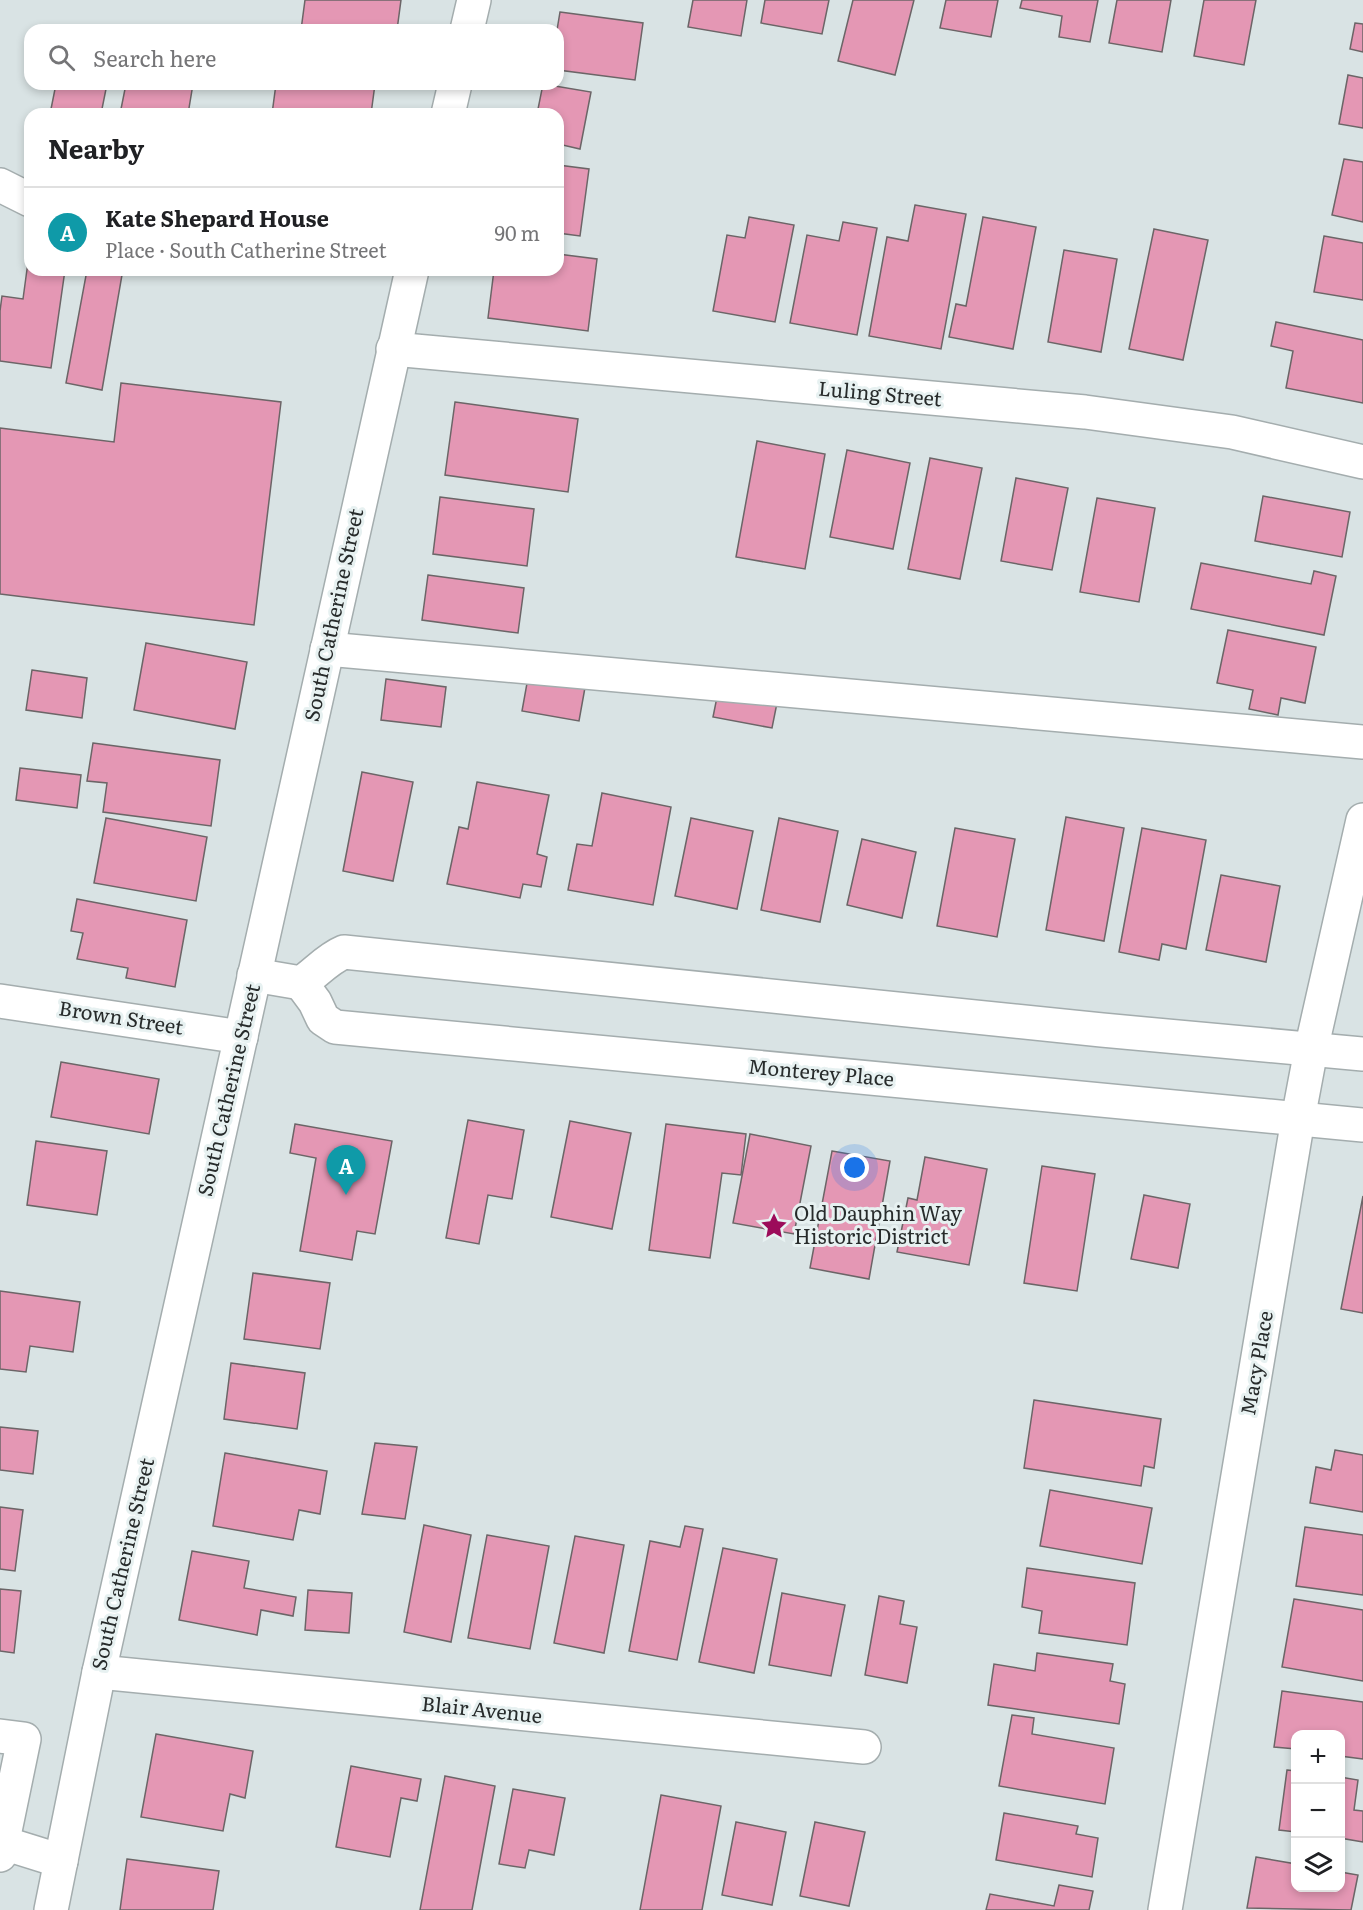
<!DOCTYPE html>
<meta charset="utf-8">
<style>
:root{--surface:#fff;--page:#f2f2f2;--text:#202124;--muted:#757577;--line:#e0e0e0;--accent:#0f766e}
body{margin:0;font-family:Literata,serif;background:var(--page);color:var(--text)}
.controls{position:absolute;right:18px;bottom:18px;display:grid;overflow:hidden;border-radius:12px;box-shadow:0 3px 9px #0003}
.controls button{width:54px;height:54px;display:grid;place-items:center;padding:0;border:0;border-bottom:2px solid var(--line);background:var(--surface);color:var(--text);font:30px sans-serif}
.you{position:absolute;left:855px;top:1168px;width:21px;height:21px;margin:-15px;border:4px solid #fff;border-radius:50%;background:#1a73e8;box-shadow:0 0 0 9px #1a73e833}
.badge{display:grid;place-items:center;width:39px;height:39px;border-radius:50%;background:var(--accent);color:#fff;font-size:20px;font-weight:700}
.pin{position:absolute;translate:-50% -50px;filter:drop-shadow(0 2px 3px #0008)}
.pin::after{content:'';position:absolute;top:32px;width:21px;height:18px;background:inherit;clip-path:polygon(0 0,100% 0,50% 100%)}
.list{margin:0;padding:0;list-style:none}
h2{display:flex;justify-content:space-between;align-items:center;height:78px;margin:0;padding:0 24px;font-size:26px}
h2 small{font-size:20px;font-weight:400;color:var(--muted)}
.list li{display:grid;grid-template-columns:39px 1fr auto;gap:18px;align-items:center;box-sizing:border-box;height:90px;padding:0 24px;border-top:2px solid var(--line)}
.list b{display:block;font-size:22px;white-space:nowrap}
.list p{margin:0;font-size:20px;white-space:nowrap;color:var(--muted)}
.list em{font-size:20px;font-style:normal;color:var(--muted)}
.icon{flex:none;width:33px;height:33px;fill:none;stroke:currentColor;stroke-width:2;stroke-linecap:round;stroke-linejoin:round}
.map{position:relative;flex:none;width:1363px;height:1910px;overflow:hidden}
.search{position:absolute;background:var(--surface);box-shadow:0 3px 9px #0003;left:24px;top:24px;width:540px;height:66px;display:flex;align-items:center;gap:15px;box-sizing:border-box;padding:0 21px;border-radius:18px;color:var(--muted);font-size:22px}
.panel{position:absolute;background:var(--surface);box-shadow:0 3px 9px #0003;left:24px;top:108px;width:540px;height:168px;border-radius:18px}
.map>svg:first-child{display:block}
.building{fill:#e497b4;stroke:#6c6567;stroke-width:1.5}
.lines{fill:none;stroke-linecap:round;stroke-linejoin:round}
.minor-casing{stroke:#a4adae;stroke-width:36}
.minor{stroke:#fff;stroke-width:33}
.labels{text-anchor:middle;stroke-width:6;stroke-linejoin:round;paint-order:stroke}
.street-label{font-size:20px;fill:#272b2b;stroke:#e7f1f1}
.poi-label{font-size:20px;fill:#272b2b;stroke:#e7f1f1;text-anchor:start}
</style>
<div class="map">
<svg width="1363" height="1910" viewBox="0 0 1363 1910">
<rect width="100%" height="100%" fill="#d9e3e4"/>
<g class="building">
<polygon points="305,0 401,0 397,30 301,30"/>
<polygon points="693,0 747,0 741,36 688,27"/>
<polygon points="765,0 829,0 822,34 761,23"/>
<polygon points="853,0 914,0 895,75 838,61"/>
<polygon points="946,0 998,0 991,37 940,28"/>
<polygon points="1022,0 1098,0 1090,42 1059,37 1062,16 1020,8"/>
<polygon points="1117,0 1171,0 1162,52 1109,43"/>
<polygon points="1204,0 1256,0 1244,65 1194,56"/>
<polygon points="560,12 643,23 635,80 558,70 557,30"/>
<polygon points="1355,23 1363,24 1363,52 1350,49"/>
<polygon points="1348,75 1363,78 1363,128 1339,124"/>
<polygon points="56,84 107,84 101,114 50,114"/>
<polygon points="126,84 193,84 188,114 120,114"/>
<polygon points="276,84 375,84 371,114 272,114"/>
<polygon points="543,84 591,92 580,149 558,144 558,114 537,114"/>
<polygon points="1344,159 1363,162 1363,222 1332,215"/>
<polygon points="558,165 589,169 580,236 558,233"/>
<polygon points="915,205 966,214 941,349 869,336 887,237 908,241"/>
<polygon points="749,217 794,225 775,322 713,311 727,235 745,238"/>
<polygon points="983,217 1036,227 1013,349 949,337 956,304 966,306"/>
<polygon points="843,222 877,228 857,335 790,323 807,235 839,241"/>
<polygon points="1154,229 1208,240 1183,360 1129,349"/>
<polygon points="1324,236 1363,243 1363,300 1314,292"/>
<polygon points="1064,250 1117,259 1101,352 1048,342"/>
<polygon points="558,254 597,259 588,331 488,318 494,270 558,270"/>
<polygon points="28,262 30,270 65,270 51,368 0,361 0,311 2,296 23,299"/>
<polygon points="87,270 122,275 102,390 66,383"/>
<polygon points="1276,322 1363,340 1363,403 1286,388 1293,351 1271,346"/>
<polygon points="121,383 281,402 254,625 0,594 0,428 114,442"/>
<polygon points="455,402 578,419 568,492 445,475"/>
<polygon points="757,441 825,454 805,569 736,557"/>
<polygon points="847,450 910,463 893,549 830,537"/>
<polygon points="930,458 982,468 960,579 908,569"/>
<polygon points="1016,478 1068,488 1052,570 1001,561"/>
<polygon points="1263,496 1350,512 1342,557 1255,541"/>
<polygon points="440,497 534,509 527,566 433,554"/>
<polygon points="1097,498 1155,508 1139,602 1080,592"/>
<polygon points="1201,563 1311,584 1314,571 1336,576 1324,635 1191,609"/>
<polygon points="428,575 524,588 518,633 422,620"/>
<polygon points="1228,630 1316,647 1305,703 1281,698 1278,715 1249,709 1253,690 1217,683"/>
<polygon points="146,643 247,662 235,729 134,710"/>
<polygon points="32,670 87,678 82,718 26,710"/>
<polygon points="529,672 586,682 579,721 522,711"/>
<polygon points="386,679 446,687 441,727 381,720"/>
<polygon points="718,692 777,703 772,728 713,717"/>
<polygon points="93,743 220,760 211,826 103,812 107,783 87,781"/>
<polygon points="20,768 81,775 77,808 16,800"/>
<polygon points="362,772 413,782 393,881 343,871"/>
<polygon points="477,782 549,795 537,854 547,857 541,887 523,884 520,898 447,884 459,827 468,829"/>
<polygon points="602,793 671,807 653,905 568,890 577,844 592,846"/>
<polygon points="1066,817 1124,828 1104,941 1046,930"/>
<polygon points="106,818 207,837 196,901 94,883"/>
<polygon points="691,818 753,831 737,909 675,896"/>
<polygon points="779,818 838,831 820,922 761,910"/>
<polygon points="955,828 1015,839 997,937 937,926"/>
<polygon points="1142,828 1206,840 1186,949 1162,944 1159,960 1119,952"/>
<polygon points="862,839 916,852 902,918 847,905"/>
<polygon points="1221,875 1280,886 1266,962 1206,950"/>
<polygon points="77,899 187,920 175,987 126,978 128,968 77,959 83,933 71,931"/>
<polygon points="61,1062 159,1079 149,1134 51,1117"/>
<polygon points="468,1120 524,1130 512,1199 488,1195 479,1244 446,1238"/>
<polygon points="570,1121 631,1133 612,1229 551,1217"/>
<polygon points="295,1124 392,1141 375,1234 357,1231 352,1260 300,1251 316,1158 290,1153"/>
<polygon points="666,1124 746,1134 741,1175 722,1173 710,1258 649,1250"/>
<polygon points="750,1134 811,1146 794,1234 733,1223"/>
<polygon points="36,1141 107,1151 97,1215 27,1205"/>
<polygon points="832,1151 890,1161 869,1279 810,1268"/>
<polygon points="925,1157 987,1169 969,1265 897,1252 908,1198 917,1200"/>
<polygon points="1042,1166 1095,1174 1077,1291 1024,1283"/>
<polygon points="1144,1195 1190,1204 1178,1268 1131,1259"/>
<polygon points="1363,1196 1363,1313 1341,1309"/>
<polygon points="253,1273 330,1283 320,1349 244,1339"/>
<polygon points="0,1291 80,1302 73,1352 30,1346 26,1372 0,1369"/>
<polygon points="231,1363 305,1373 297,1429 224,1419"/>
<polygon points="1034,1400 1161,1419 1154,1468 1144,1466 1141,1486 1024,1468"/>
<polygon points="0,1427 38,1431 33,1474 0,1470"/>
<polygon points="375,1443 417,1447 405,1519 362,1514"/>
<polygon points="1335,1450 1363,1455 1363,1512 1310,1503 1316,1467 1331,1470"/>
<polygon points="225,1453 327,1471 320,1514 299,1510 293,1540 213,1526"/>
<polygon points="1050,1490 1152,1508 1142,1564 1040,1546"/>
<polygon points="0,1507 23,1510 15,1571 0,1569"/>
<polygon points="424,1525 471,1535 451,1642 404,1632"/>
<polygon points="685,1526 703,1529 677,1660 629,1651 650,1541 680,1547"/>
<polygon points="1305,1527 1363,1535 1363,1595 1296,1586"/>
<polygon points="487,1535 549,1546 530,1649 468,1638"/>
<polygon points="575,1536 624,1545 604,1653 554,1643"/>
<polygon points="723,1548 777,1559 754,1673 699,1662"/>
<polygon points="192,1551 249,1561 244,1588 296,1597 293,1616 261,1610 257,1635 179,1620"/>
<polygon points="1027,1568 1135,1583 1127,1645 1039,1633 1042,1611 1022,1607"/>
<polygon points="0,1589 21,1591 14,1653 0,1651"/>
<polygon points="308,1590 352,1593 349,1633 305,1630"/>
<polygon points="782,1593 845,1605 831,1676 769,1665"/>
<polygon points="879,1596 904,1601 900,1624 917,1627 907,1683 865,1675"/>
<polygon points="1294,1599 1363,1610 1363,1681 1282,1667"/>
<polygon points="1037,1653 1113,1664 1110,1681 1125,1684 1119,1724 988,1705 994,1664 1035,1671"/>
<polygon points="1282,1691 1363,1702 1363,1759 1340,1756 1340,1734 1296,1734 1296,1749 1274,1747"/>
<polygon points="1012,1715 1034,1718 1032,1734 1114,1748 1105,1804 999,1786"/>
<polygon points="156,1734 253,1751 245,1798 230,1794 223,1831 141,1817"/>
<polygon points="351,1766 421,1779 417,1801 401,1798 390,1857 336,1847"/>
<polygon points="1287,1770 1296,1771 1296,1832 1279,1830"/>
<polygon points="445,1776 495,1786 472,1910 420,1910"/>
<polygon points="1340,1777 1358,1780 1354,1810 1363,1811 1363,1842 1340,1838"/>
<polygon points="513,1789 565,1798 554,1855 529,1850 525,1868 499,1864"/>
<polygon points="661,1795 721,1806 702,1910 640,1910"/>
<polygon points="1004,1813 1078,1826 1076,1834 1098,1838 1092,1877 996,1860"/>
<polygon points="736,1822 786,1832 772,1905 722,1895"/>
<polygon points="815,1822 865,1832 849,1906 800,1896"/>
<polygon points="1256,1857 1296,1864 1296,1888 1340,1888 1340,1872 1358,1875 1351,1910 1247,1908"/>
<polygon points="127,1859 219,1871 213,1910 120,1910"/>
<polygon points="1059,1885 1093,1891 1089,1910 986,1910 990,1894 1054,1906"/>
</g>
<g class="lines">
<defs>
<g id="minor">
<polyline points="467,30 474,0"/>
<polyline points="448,114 455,84"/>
<polyline points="0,185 30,200"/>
<polyline points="393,349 1085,412 1232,432 1363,462"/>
<polyline points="327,649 1363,742"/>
<path d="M254 975 301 983C316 973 327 959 344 952L1102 1030 1363 1054"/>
<polyline points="301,983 315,1002 323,1019 335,1027 1363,1125"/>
<polyline points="0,1001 241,1037"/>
<polyline points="99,1672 864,1747"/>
<polyline points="0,1736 24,1739 0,1855"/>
<polyline points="0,1842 61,1861"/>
<polyline points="51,1910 99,1672 412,270"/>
<polyline points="1165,1910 1298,1119 1311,1050 1363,820"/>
</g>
</defs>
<use href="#minor" class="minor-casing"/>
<use href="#minor" class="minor"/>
</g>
<defs>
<symbol id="sight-bare" viewBox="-9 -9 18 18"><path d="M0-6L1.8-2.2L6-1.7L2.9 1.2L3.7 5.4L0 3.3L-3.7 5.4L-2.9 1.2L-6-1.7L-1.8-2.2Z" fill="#9c0c5a" stroke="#e7f1f1" stroke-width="2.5" paint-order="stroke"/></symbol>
</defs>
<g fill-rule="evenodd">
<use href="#sight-bare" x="755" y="1207" width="38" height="38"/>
</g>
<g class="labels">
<g class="street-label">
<text transform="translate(880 394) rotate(5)" y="7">Luling Street</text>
<text transform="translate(334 615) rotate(-78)" y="7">South Catherine Street</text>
<text transform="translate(121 1018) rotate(9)" y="7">Brown Street</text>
<text transform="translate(821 1073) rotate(5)" y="7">Monterey Place</text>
<text transform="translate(229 1090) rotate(-77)" y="7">South Catherine Street</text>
<text transform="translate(1257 1363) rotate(-80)" y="7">Macy Place</text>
<text transform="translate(123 1564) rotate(-77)" y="7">South Catherine Street</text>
<text transform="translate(482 1710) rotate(6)" y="7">Blair Avenue</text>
</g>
<g class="poi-label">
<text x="794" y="1221">Old Dauphin Way<tspan x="794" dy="23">Historic District</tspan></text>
</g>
</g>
</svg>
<div class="controls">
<button>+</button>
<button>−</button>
<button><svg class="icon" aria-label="layers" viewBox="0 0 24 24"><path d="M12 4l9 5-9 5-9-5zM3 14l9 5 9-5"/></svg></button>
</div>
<div class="you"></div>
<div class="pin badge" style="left:346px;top:1195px;background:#0f9aa8">A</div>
<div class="search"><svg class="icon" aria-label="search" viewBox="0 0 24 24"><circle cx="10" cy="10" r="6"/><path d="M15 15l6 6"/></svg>Search here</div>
<section class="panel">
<h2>Nearby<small></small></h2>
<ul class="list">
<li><span class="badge" style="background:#0f9aa8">A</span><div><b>Kate Shepard House</b><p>Place · South Catherine Street</p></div><em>90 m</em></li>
</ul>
</section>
</div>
